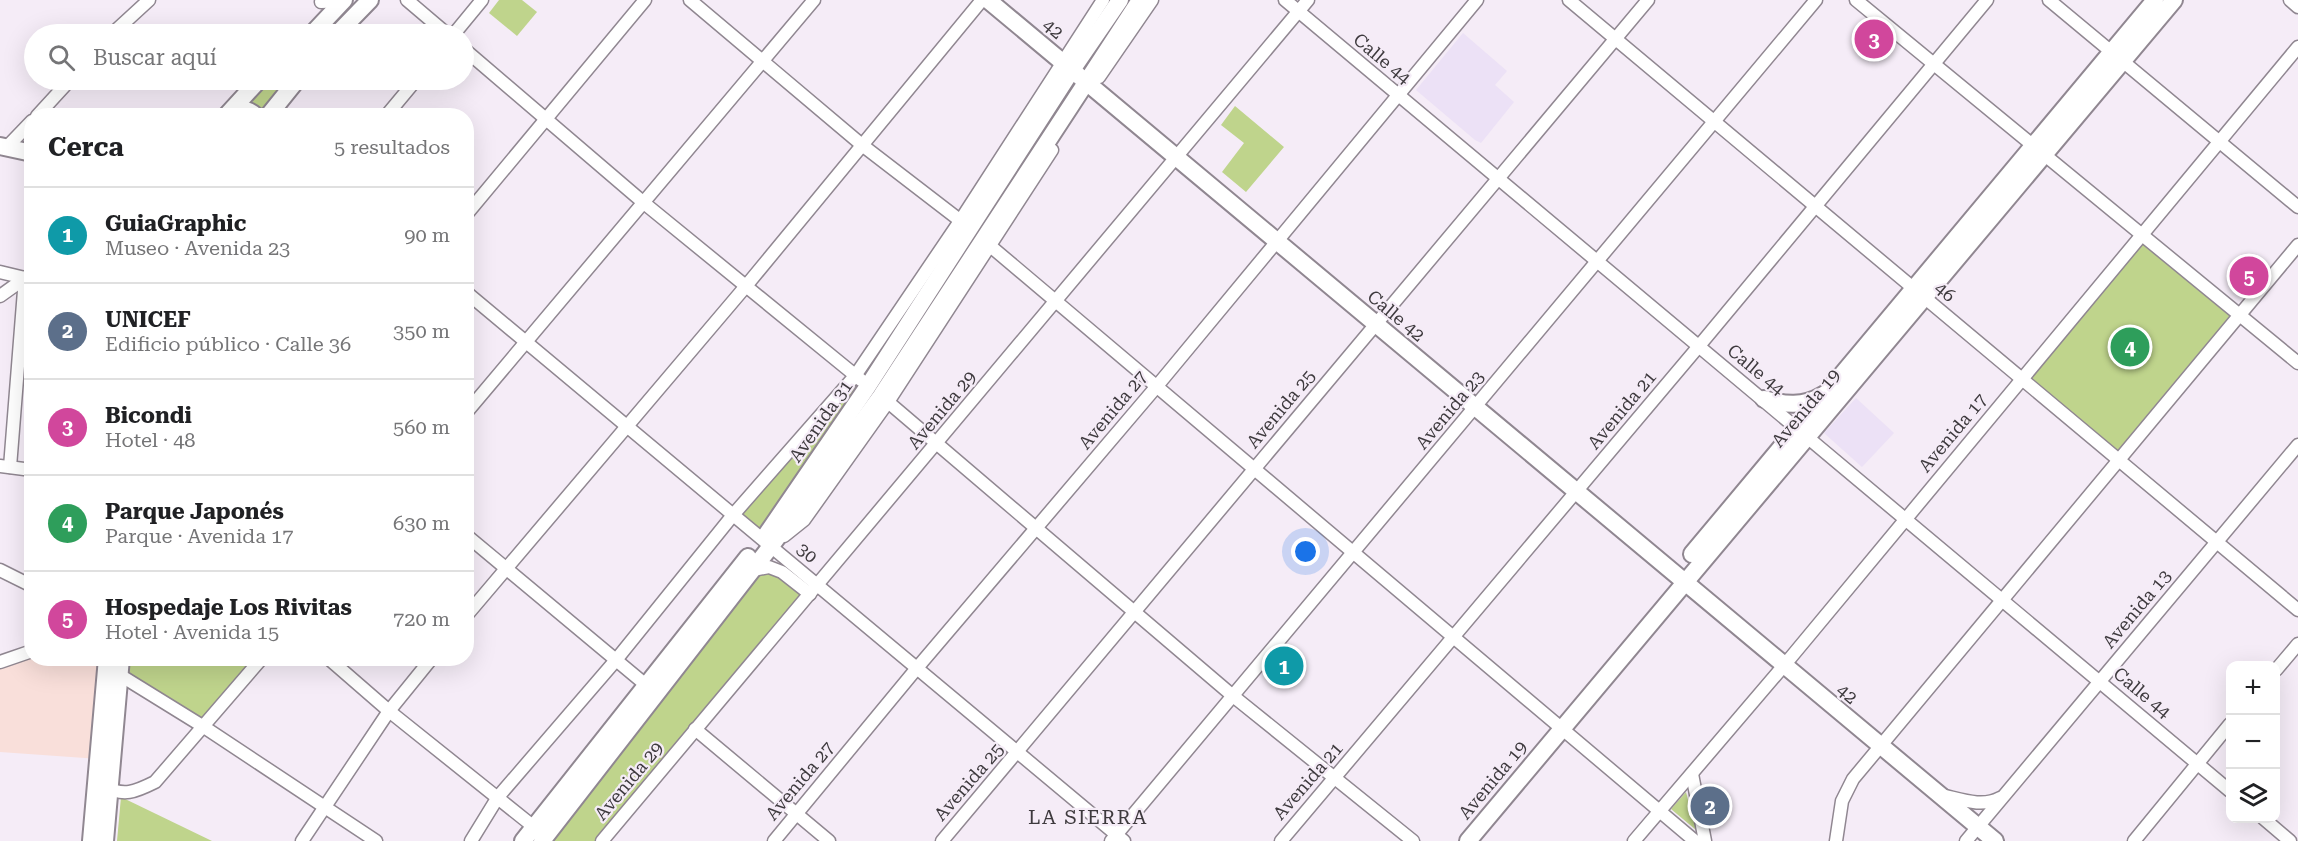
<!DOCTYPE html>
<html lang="es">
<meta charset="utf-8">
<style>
:root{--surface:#fff;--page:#f6f6f6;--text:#202124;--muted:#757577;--line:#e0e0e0;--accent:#0f766e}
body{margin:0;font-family:"Roboto Serif",serif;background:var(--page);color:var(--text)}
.controls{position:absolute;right:18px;bottom:18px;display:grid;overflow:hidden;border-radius:12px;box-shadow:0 6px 24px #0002}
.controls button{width:54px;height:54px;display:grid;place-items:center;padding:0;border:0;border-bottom:2px solid var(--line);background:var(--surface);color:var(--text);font:30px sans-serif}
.you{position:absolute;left:1306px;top:552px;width:21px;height:21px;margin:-15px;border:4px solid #fff;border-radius:50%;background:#1a73e8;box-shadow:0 0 0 9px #1a73e833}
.badge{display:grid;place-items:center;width:39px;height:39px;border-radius:50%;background:var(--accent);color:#fff;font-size:20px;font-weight:700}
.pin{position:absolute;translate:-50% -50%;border:3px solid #fff;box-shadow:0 2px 6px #0006}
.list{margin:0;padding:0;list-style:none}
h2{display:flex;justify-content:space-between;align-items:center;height:78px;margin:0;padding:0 24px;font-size:26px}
h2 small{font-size:20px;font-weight:400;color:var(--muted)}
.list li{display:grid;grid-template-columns:39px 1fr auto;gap:18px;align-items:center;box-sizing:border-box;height:96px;padding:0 24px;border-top:2px solid var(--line)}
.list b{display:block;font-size:22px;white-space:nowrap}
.list p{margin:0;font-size:20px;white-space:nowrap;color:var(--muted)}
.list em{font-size:20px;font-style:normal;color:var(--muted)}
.icon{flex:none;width:33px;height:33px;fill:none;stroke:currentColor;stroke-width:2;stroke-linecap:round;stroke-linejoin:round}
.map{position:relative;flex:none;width:2298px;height:841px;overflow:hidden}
.search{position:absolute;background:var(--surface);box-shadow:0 6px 24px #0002;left:24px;top:24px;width:450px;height:66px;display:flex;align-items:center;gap:15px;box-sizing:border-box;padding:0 21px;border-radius:33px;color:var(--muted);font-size:22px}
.panel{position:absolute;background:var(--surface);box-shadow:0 6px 24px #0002;left:24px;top:108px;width:450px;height:558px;border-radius:24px}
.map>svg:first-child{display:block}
.education{fill:#ece1f6}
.medical{fill:#f9dfda}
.green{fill:#bfd48c}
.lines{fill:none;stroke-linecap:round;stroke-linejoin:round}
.minor-casing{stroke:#908791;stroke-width:15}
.major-casing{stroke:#908791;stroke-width:20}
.minor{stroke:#fff;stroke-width:12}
.major{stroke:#fff;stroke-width:16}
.labels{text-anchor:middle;stroke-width:4.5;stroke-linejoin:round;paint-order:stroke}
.street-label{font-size:18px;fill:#3e3a3e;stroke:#f5ecf7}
.neighbourhood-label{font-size:20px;letter-spacing:1.5px;fill:#3e3a3e;stroke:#f5ecf7}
</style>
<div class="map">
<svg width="2298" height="841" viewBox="0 0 2298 841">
<rect width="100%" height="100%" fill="#f5ecf7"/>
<g class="education">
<polygon points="1463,33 1507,71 1495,85 1514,102 1481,143 1475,140 1416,90"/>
<polygon points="1856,398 1894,433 1862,467 1824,433"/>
</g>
<polygon class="medical" points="31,651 32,658 107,659 99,759 0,752 0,662"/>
<g class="green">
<polygon points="499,0 522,0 537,12 517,36 489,13"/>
<polygon points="275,80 286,80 262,109 257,109 252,105 253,98"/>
<polygon points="1071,83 1075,86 876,392 819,466"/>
<polygon points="1235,106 1284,147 1246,192 1222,172 1244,143 1221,125"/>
<polygon points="2142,235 2240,315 2119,461 2021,379"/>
<polygon points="853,378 868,386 763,540 733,515"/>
<polygon points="753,570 772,573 810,594 602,841 542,841"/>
<polygon points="107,659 262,659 204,727 120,674"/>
<polygon points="1686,792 1696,830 1671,809"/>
<polygon points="121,797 212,841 117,841"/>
</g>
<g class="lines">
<defs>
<g id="minor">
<polyline points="407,0 447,34"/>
<polyline points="690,0 862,145 966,225"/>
<polyline points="1285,0 2230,791"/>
<polyline points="1569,0 2298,610"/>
<polyline points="1856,0 2298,363"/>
<polyline points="2049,0 2298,207"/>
<polyline points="2290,0 2298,7"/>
<polyline points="321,2 343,1"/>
<polyline points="112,34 149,0"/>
<polyline points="454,34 482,0"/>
<polyline points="464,49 644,203 861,380"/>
<polyline points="1099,77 1152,0"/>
<polyline points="37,116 70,80"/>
<polyline points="386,116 416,80"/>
<polyline points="7,147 32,121"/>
<polyline points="466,215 645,0"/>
<polyline points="982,239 1695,841"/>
<polyline points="0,272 25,278 10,467"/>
<polyline points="466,292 1124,841"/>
<polyline points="0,296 28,276"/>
<polyline points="881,396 1233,696 1413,841"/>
<polyline points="466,413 814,0"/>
<polyline points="0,466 32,470"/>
<polyline points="466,535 646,685"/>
<polyline points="784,536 804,520 888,402 1052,150"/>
<polyline points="0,570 32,586"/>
<polyline points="753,570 769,567 782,572 810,594"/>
<polyline points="466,616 746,286 982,0"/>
<polyline points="328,658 389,711 534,827"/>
<polyline points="0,662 32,651"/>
<polyline points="2276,670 2298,644"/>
<polyline points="115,672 204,727 376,841"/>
<polyline points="695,729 829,841"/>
<polyline points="1692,774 1705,841"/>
<path d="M103 786C124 797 135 792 155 782L262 658"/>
<path d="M1941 795C1960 799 1982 808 2000 798"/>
<polyline points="2263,818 2290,841"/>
<polyline points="302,841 389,711 432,658"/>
<polyline points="471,841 498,797 616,660 733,515 855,376 960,221 1103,0"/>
<polyline points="602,841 1308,0"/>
<polyline points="774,841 917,668 1157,386 1477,0"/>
<polyline points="942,841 1648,0"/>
<polyline points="1111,841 1816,0"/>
<polyline points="1281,841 1699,346 1987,0"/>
<polyline points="1634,841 1792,656 2298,47"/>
<polyline points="1836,841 1842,801 1853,779 2298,245"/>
<polyline points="1966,841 2298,445"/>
<polyline points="2134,841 2230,724"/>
</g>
<g id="major">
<polyline points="988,0 1995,841"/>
<polyline points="312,34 344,0"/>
<polyline points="337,34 370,0"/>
<polyline points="226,116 259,80"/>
<path d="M228 116C238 108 246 107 256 116"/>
<polyline points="268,116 297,80"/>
<polyline points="0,146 32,153"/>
<path d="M1764 399C1785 405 1803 407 1823 395"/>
<polyline points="766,535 868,386 1072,70 1120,0"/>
<polyline points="1692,554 2155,0"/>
<polyline points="91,841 107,658"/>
<polyline points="105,841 121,658"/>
<polyline points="523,841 748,557"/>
<polyline points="542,841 771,546 881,396 1140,0"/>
<polyline points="1468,841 2174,0"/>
</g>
</defs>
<use href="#minor" class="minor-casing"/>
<use href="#major" class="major-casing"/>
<use href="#minor" class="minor"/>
<use href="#major" class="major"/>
</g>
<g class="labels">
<g class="street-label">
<text transform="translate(1053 29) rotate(40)" y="6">42</text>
<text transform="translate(1382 59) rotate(40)" y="6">Calle 44</text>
<text transform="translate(1945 292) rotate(40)" y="6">46</text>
<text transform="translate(1396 316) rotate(40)" y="6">Calle 42</text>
<text transform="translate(1756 370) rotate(40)" y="6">Calle 44</text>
<text transform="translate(1806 408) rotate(-50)" y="6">Avenida 19</text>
<text transform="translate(1281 409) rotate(-50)" y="6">Avenida 25</text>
<text transform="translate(942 410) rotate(-50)" y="6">Avenida 29</text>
<text transform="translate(1113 410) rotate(-50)" y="6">Avenida 27</text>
<text transform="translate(1450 410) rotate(-50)" y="6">Avenida 23</text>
<text transform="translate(1622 410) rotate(-50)" y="6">Avenida 21</text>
<text transform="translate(821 421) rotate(-55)" y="6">Avenida 31</text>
<text transform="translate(1953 433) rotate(-50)" y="6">Avenida 17</text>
<text transform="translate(807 553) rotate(40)" y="6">30</text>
<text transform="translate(2137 609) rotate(-50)" y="6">Avenida 13</text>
<text transform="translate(2142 693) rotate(40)" y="6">Calle 44</text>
<text transform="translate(1847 694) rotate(40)" y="6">42</text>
<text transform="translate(1493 780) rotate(-50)" y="6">Avenida 19</text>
<text transform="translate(629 781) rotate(-50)" y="6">Avenida 29</text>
<text transform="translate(800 781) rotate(-50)" y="6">Avenida 27</text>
<text transform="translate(1308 781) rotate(-49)" y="6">Avenida 21</text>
<text transform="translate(969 782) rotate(-49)" y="6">Avenida 25</text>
</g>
<g class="neighbourhood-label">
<text x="1088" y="824">LA SIERRA</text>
</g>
</g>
</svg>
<div class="controls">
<button>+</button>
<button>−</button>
<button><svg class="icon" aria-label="layers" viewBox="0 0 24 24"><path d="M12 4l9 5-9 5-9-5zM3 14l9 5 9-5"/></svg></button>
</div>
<div class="you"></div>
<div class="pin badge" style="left:1284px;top:666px;background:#0f9aa8">1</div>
<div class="pin badge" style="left:1710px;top:806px;background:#5c6f8a">2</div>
<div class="pin badge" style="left:1874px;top:39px;background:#d1479c">3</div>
<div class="pin badge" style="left:2130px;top:347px;background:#2e9e5b">4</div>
<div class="pin badge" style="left:2249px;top:276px;background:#d1479c">5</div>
<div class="search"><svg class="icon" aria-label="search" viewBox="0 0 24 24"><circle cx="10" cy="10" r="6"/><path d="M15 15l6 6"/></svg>Buscar aquí</div>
<section class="panel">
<h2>Cerca<small>5 resultados</small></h2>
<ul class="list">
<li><span class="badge" style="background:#0f9aa8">1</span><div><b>GuiaGraphic</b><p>Museo · Avenida 23</p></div><em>90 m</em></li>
<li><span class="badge" style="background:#5c6f8a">2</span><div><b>UNICEF</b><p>Edificio público · Calle 36</p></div><em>350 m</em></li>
<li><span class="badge" style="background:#d1479c">3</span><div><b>Bicondi</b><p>Hotel · 48</p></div><em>560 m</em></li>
<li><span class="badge" style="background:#2e9e5b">4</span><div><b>Parque Japonés</b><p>Parque · Avenida 17</p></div><em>630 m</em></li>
<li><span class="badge" style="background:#d1479c">5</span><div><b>Hospedaje Los Rivitas</b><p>Hotel · Avenida 15</p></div><em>720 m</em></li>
</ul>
</section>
</div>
